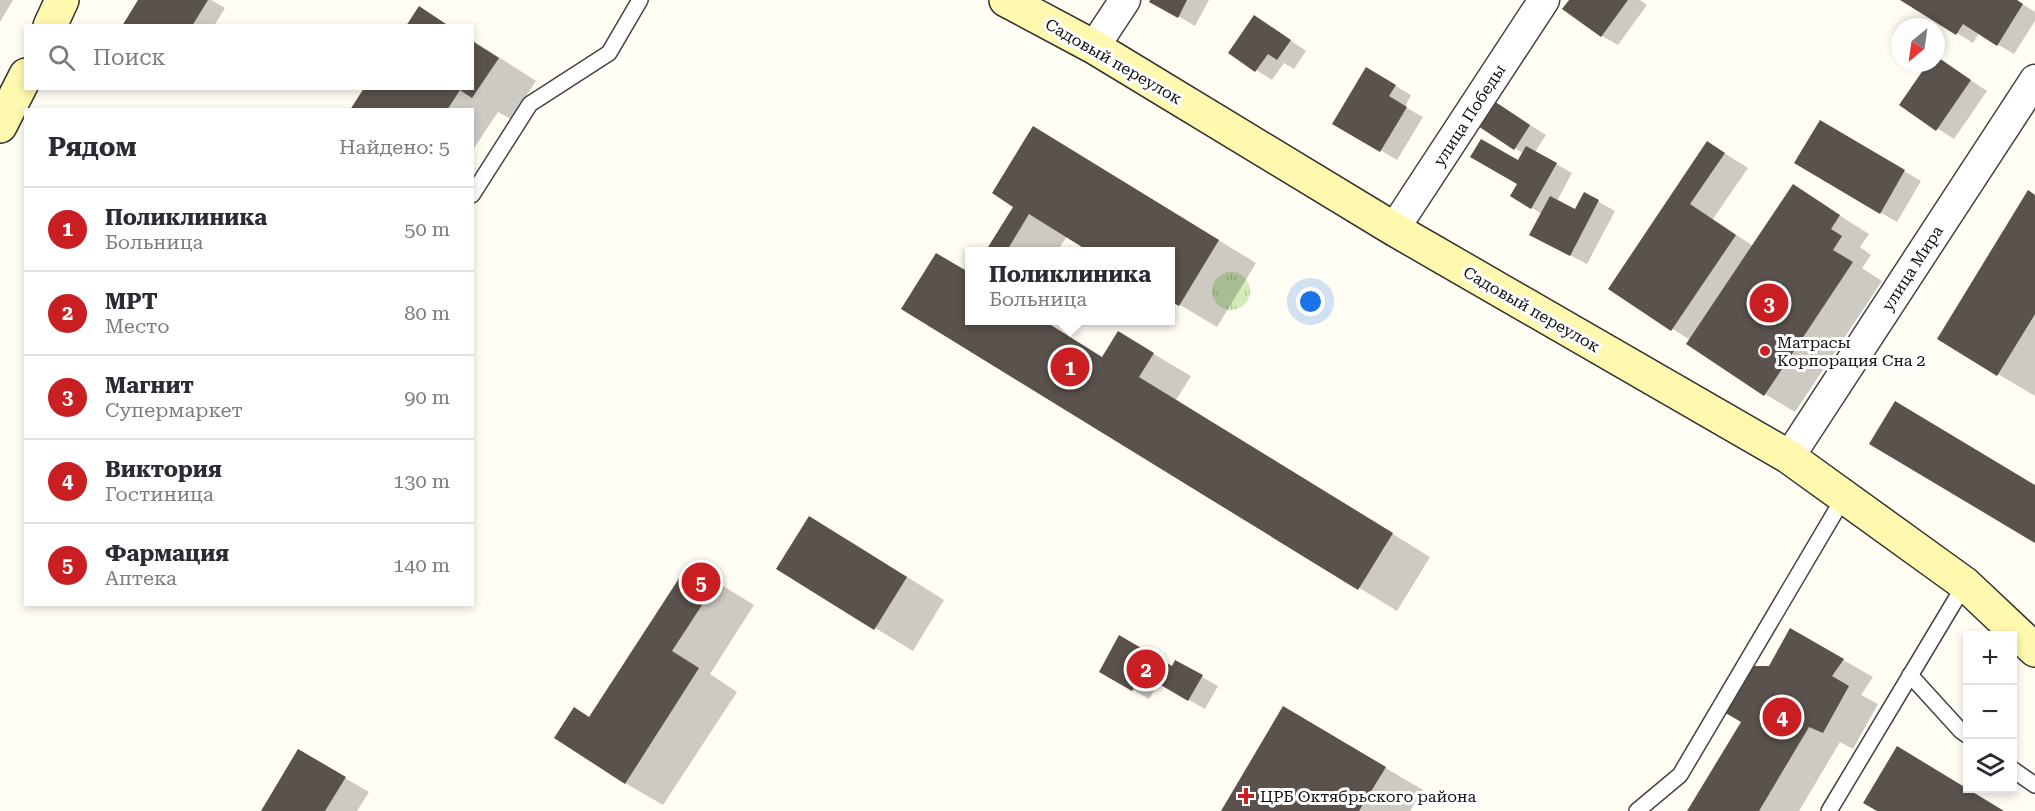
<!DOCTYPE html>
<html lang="ru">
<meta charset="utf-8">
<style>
:root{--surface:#fff;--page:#f7f7f7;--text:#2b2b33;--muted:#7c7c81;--line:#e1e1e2;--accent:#c91f23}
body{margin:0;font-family:"Roboto Serif",serif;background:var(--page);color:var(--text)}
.controls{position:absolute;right:18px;bottom:18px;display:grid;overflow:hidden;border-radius:0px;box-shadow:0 3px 9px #0003}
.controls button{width:54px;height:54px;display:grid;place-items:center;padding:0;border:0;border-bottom:2px solid var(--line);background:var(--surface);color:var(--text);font:30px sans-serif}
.compass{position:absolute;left:1891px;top:18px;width:54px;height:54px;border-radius:50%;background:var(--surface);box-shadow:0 3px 9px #0003;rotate:209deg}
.you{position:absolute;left:1311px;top:302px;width:21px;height:21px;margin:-15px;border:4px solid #fff;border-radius:50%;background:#1a73e8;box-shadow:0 0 0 9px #1a73e833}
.badge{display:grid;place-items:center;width:39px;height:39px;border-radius:50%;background:var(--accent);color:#fff;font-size:20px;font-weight:700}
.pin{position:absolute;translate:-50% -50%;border:3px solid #fff;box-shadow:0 2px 6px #0006}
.popup{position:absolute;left:965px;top:247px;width:210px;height:78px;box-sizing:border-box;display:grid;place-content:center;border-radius:0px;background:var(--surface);filter:drop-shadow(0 2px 4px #0005);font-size:20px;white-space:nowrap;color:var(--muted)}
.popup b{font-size:22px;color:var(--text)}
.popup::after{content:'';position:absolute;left:50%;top:100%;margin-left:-12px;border:12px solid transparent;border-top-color:var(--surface)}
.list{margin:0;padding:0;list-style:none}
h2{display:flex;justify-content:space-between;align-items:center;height:78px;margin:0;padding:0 24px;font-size:26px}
h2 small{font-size:20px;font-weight:400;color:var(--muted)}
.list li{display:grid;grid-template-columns:39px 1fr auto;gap:18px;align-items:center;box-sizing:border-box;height:84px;padding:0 24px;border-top:2px solid var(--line)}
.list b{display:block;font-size:22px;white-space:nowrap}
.list p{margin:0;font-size:20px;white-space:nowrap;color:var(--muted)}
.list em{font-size:20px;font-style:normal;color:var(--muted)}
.icon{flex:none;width:33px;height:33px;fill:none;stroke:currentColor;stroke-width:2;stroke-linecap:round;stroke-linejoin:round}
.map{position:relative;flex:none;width:2035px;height:811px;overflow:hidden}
.search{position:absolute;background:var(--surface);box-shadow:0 3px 9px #0003;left:24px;top:24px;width:450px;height:66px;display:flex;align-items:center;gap:15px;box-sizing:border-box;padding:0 21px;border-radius:0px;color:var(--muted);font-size:22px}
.panel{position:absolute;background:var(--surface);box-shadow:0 3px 9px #0003;left:24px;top:108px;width:450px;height:498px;border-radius:0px}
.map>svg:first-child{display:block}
.grass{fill:url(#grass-tufts)}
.shadow{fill:#0003}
.building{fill:#5a524c}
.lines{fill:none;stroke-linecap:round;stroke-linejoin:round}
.lane-casing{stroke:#434343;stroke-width:18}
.street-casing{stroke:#434343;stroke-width:33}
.secondary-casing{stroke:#323232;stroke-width:36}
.lane{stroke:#fff;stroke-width:15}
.street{stroke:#fff;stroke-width:30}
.secondary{stroke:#fff8af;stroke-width:33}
.poi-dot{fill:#c91f23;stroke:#fff;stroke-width:2}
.labels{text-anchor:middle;stroke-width:6;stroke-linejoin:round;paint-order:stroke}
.street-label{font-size:16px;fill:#101010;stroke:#fff}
.poi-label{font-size:16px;fill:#101010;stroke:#fff;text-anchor:start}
</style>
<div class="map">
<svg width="2035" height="811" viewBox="0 0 2035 811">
<defs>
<pattern id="grass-tufts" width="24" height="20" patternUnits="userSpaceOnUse" patternTransform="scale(1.5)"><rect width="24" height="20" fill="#d3edba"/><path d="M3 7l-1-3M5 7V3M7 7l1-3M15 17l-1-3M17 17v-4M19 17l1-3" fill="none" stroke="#b4ca9f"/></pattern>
</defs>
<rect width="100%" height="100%" fill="#fffdf4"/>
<circle class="grass" cx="1231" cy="291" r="19"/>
<g class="shadow">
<polygon points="0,0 13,0 0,22"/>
<polygon points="139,0 211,0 225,8 214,26 123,26"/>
<polygon points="1151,0 1209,0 1195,26"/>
<polygon points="1571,0 1640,0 1647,5 1618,45 1602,36"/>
<polygon points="1903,0 2016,0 2035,12 2035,21 2014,54 1979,33 1973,43"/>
<polygon points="1271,27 1306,51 1294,69 1284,63 1272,80 1230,53"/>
<polygon points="472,40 536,81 511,119 498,112 472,151 472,110 352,110 366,88 472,88"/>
<polygon points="1936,57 1987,91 1954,139 1901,105 1930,63 1936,63"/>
<polygon points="1367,69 1411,95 1405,107 1423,117 1397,160 1335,123"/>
<polygon points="1511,113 1546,135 1535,152 1572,173 1557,201 1575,211 1585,194 1615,211 1587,264 1548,244 1542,214 1512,196 1519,183 1518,162 1523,153 1480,126"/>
<polygon points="1820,122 1921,181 1897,222 1796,163"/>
<polygon points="1034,128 1256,263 1217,327 1170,299 1170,252 1067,236 1057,252 987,252 1015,206"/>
<polygon points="1708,143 1748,168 1713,219 1753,246 1793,186 1869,234 1860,247 1871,255 1862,268 1882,281 1795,412 1765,394 1690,340 1611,289"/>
<polygon points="2035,196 2035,396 1939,339"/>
<polygon points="903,309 970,320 1103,358 1118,333 1191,376 1176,400 1430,557 1397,611"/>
<polygon points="848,540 944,600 913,651 778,569"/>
<polygon points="689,565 754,605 710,674 737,692 663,805 625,783 590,718"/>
<polygon points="1791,630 1873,677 1861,695 1878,704 1853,749 1840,742 1799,811 1689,811 1743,721 1770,668"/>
<polygon points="1176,662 1218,686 1205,709 1159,683 1149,699 1101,671 1172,668"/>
<polygon points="1321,730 1423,790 1410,811 1223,811"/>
<polygon points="298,751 369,792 357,811 263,811"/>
</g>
<g class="building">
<polygon points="138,0 208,0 192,26 122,26"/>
<polygon points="1150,0 1187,0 1178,18 1149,2"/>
<polygon points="1569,0 1628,0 1601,37 1562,9"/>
<polygon points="1900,0 2017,0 2023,4 1997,46 1963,24 1956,35"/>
<polygon points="419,6 449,26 406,26"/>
<polygon points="1254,15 1291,40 1277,60 1268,54 1255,72 1228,53"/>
<polygon points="472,41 499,58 472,98 460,90 447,110 350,110 364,88 472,88"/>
<polygon points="1936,56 1971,80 1936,131 1899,105 1928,63 1936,63"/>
<polygon points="1366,67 1396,85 1389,96 1407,107 1380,152 1332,124"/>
<polygon points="1494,101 1530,125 1514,150 1478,126"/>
<polygon points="1820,120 1905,170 1880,214 1794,163"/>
<polygon points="1033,126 1219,240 1179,306 1170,301 1170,252 1090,252 1029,214 1006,252 985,252 1013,207 992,193"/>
<polygon points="1481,139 1518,160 1526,146 1557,163 1531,209 1510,196 1517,184 1470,157"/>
<polygon points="1707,141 1725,153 1690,204 1736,235 1671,331 1608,289"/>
<polygon points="1793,184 1840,215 1831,229 1842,236 1833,250 1853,262 1764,396 1686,344"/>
<polygon points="2028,190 2035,195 2035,314 1997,376 1937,339"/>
<polygon points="1584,192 1599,200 1570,256 1529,235 1550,196 1575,209"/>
<polygon points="936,253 970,273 970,320 1043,320 1102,357 1118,331 1154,353 1139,377 1393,533 1358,590 901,309"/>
<polygon points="1895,401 2035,485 2035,543 1869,444"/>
<polygon points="809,516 907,577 874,630 776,569"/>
<polygon points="689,563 717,582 672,651 699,668 625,784 554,738 574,707 589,717"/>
<polygon points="1790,628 1844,659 1832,676 1849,686 1823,733 1809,727 1759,811 1687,811 1741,722 1724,712 1750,666 1769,666"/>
<polygon points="1119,635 1172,666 1175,660 1203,675 1188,701 1142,674 1132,691 1099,672"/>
<polygon points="1283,706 1386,767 1359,811 1221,811"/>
<polygon points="1897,746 2004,811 1877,811 1863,803"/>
<polygon points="298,749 346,777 325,811 261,811"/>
</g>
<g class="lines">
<defs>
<g id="lane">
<polyline points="472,195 530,104 609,53 640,0"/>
<polyline points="1910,675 1961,731 1968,736"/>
<polyline points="2012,769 2035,785"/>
<polyline points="1637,811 1680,775 1844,497"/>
<polyline points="1829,811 1965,584"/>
</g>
<g id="street">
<polyline points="1094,47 1125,0"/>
<polyline points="1394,229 1544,0"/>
<polyline points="1789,457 2035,80"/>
</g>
<g id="secondary">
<polyline points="1006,0 1094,47 1394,229 1789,457 1965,584 2035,650"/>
<polyline points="50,26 62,0"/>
<polyline points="0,126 26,75"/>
</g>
</defs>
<use href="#lane" class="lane-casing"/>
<use href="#street" class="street-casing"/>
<use href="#secondary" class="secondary-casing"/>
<use href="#lane" class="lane"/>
<use href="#street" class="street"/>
<use href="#secondary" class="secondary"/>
</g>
<g class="poi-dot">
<circle cx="1765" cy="351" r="6"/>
<path d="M1243 787h6v6h6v6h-6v6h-6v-6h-6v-6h6z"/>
</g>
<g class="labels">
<g class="street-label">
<text transform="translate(1114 61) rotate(30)" y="6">Садовый переулок</text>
<text transform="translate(1469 115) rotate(-57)" y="6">улица Победы</text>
<text transform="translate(1912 268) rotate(-57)" y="6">улица Мира</text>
<text transform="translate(1532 309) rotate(30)" y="6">Садовый переулок</text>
</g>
<g class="poi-label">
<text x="1777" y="348">Матрасы<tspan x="1777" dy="18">Корпорация Сна 2</tspan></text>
<text x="1260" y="802">ЦРБ Октябрьского района</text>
</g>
</g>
</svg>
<div class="controls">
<button>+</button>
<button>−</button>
<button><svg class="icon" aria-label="layers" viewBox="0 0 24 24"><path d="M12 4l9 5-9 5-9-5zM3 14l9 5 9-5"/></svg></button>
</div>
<svg class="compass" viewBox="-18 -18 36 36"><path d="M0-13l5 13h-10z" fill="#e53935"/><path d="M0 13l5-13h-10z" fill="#7c7c81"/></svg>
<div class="you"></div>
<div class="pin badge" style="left:1070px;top:367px">1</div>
<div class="popup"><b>Поликлиника</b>Больница</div>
<div class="pin badge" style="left:1146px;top:669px">2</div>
<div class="pin badge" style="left:1769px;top:303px">3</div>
<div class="pin badge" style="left:1782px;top:717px">4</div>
<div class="pin badge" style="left:701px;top:582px">5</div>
<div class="search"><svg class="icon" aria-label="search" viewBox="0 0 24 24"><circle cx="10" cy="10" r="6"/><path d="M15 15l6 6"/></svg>Поиск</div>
<section class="panel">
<h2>Рядом<small>Найдено: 5</small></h2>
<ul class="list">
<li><span class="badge">1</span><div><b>Поликлиника</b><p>Больница</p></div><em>50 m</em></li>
<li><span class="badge">2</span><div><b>МРТ</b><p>Место</p></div><em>80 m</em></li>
<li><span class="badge">3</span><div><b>Магнит</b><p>Супермаркет</p></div><em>90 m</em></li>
<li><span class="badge">4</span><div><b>Виктория</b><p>Гостиница</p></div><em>130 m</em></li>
<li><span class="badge">5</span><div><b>Фармация</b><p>Аптека</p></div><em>140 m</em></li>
</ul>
</section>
</div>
